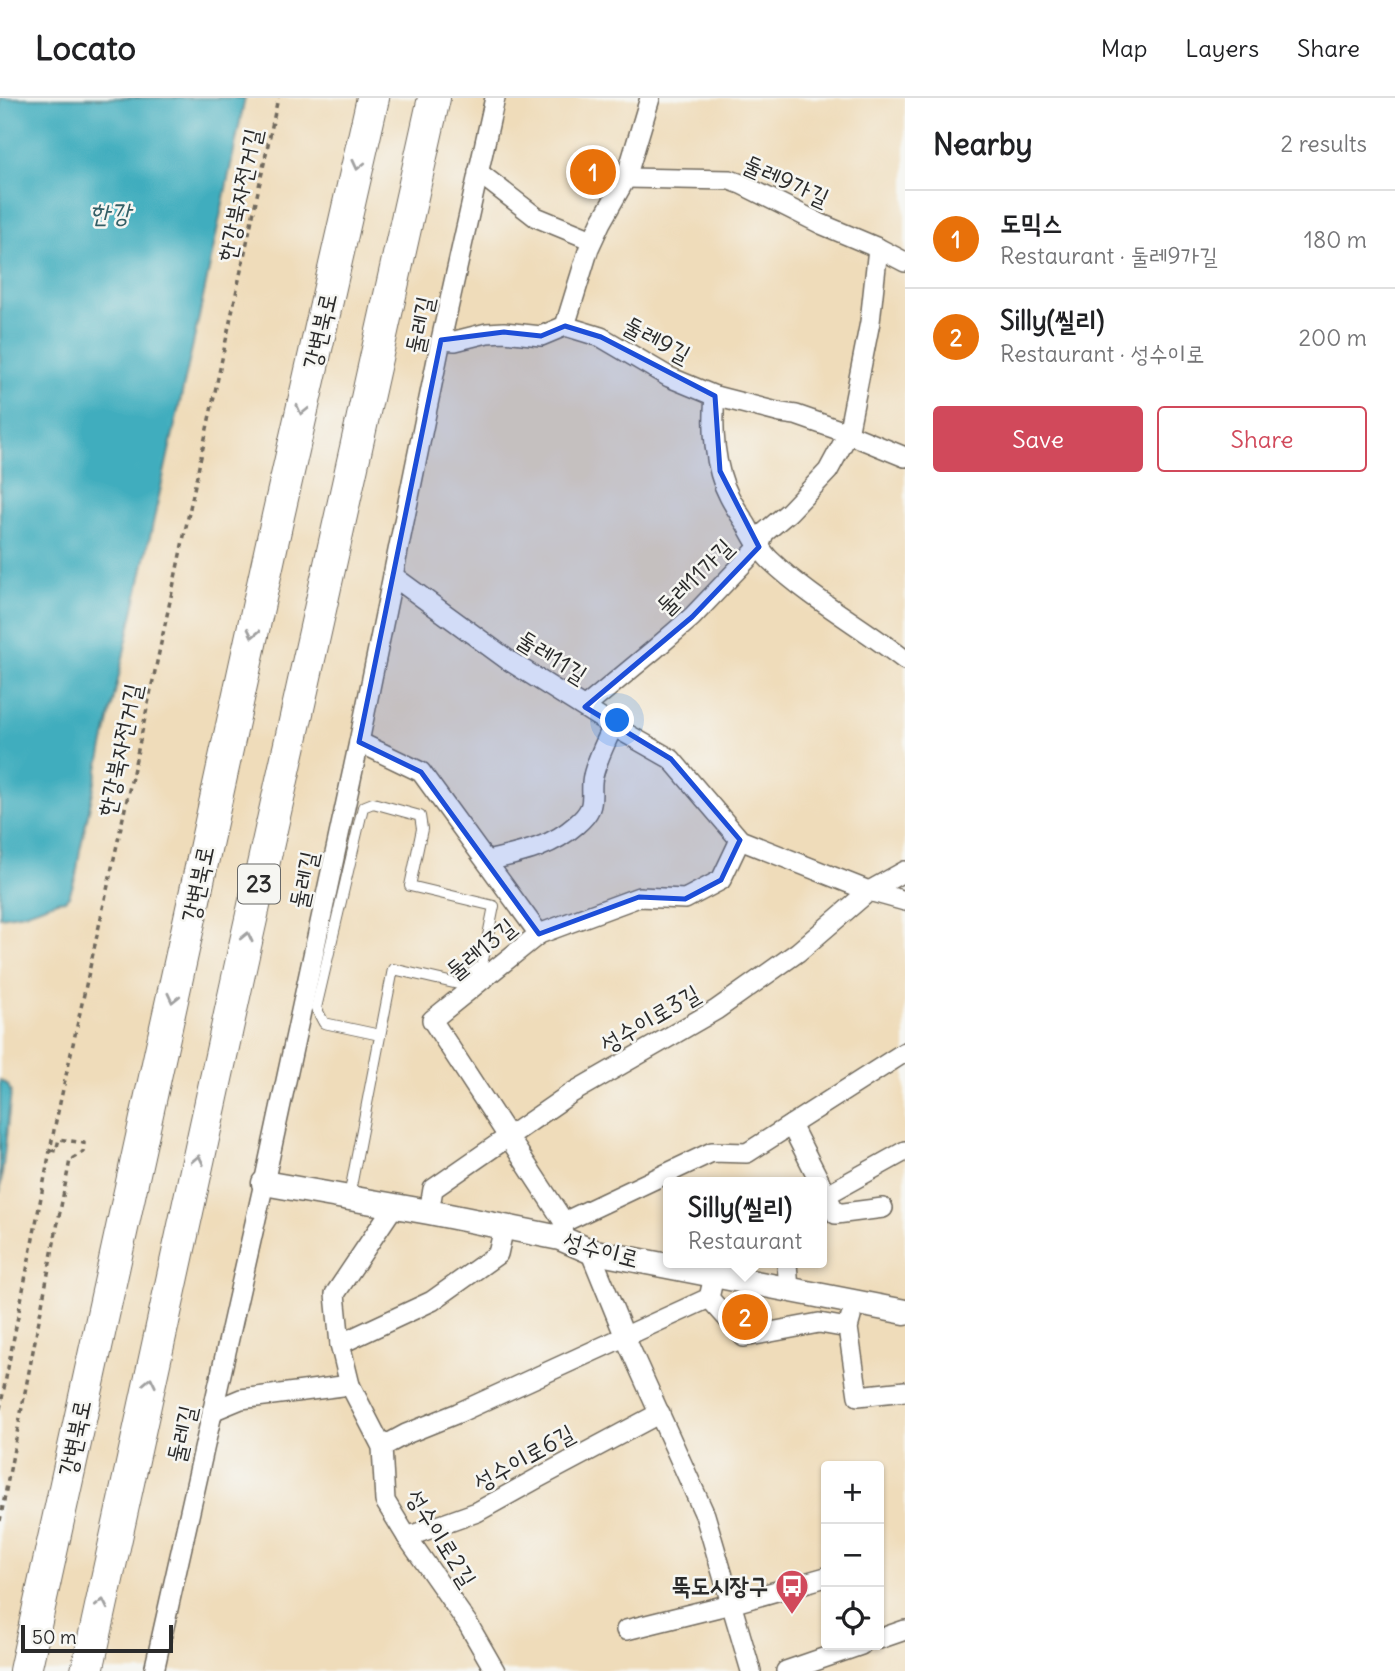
<!DOCTYPE html>
<meta charset="utf-8">
<style>
:root{--surface:#fff;--page:#f2f2f2;--text:#202124;--muted:#757577;--line:#e0e0e0;--accent:#d1495b}
body{margin:0;font-family:Delius,"Poor Story",sans-serif;background:var(--page);color:var(--text)}
.controls{position:absolute;right:21px;bottom:21px;display:grid;overflow:hidden;border-radius:7px;box-shadow:0 2px 5px #0004}
.controls button{width:63px;height:63px;display:grid;place-items:center;padding:0;border:0;border-bottom:2px solid var(--line);background:var(--surface);color:var(--text);font:35px sans-serif}
.scale{position:absolute;left:21px;bottom:18px;width:152px;box-sizing:border-box;padding-left:7px;border:4px solid #2b2b2b;border-top:0;font-size:19px;line-height:24px;white-space:nowrap;color:#2b2b2b;-webkit-text-stroke:5px #f6f6f2;paint-order:stroke}
.you{position:absolute;left:618px;top:623px;width:24px;height:24px;margin:-18px;border:5px solid #fff;border-radius:50%;background:#1a73e8;box-shadow:0 0 0 10px #1a73e833}
.badge{display:grid;place-items:center;width:46px;height:46px;border-radius:50%;background:var(--accent);color:#fff;font-size:23px;font-weight:700}
.pin{position:absolute;translate:-50% -50%;border:4px solid #fff;box-shadow:0 2px 7px #0006}
.popup{position:absolute;left:663px;top:1079px;width:164px;height:91px;box-sizing:border-box;display:grid;place-content:center;border-radius:7px;background:var(--surface);filter:drop-shadow(0 2px 5px #0005);font-size:23px;white-space:nowrap;color:var(--muted)}
.popup b{font-size:26px;color:var(--text)}
.popup::after{content:'';position:absolute;left:50%;top:100%;margin-left:-14px;border:14px solid transparent;border-top-color:var(--surface)}
.list{margin:0;padding:0;list-style:none}
h2{display:flex;justify-content:space-between;align-items:center;height:91px;margin:0;padding:0 28px;font-size:30px}
h2 small{font-size:23px;font-weight:400;color:var(--muted)}
.list li{display:grid;grid-template-columns:46px 1fr auto;gap:21px;align-items:center;box-sizing:border-box;height:98px;padding:0 28px;border-top:2px solid var(--line)}
.list b{display:block;font-size:26px;white-space:nowrap}
.list p{margin:0;font-size:23px;white-space:nowrap;color:var(--muted)}
.list em{font-size:23px;font-style:normal;color:var(--muted)}
.actions{display:flex;gap:14px;padding:21px 28px}
.actions a{flex:1;padding:16px 0;border:2px solid var(--accent);border-radius:7px;text-align:center;font-size:24px;color:var(--accent)}
.actions .main{background:var(--accent);color:#fff}
.icon{flex:none;width:38px;height:38px;fill:none;stroke:currentColor;stroke-width:2;stroke-linecap:round;stroke-linejoin:round}
.map{position:relative;flex:none;width:905px;height:1573px;overflow:hidden}
header{display:flex;align-items:center;gap:42px;box-sizing:border-box;height:98px;padding:0 35px;background:var(--surface);border-bottom:2px solid var(--line)}
header strong{font-size:33px}
nav{display:flex;gap:38px;margin-inline-start:auto;font-size:24px}
main{display:flex}
aside{flex:1;background:var(--surface)}
.map>svg:first-child{display:block}
.water{fill:#40adbe;stroke:#366c74;stroke-width:2}
.lines{fill:none;stroke-linecap:round;stroke-linejoin:round}
.service-casing{stroke:#70695d;stroke-width:12}
.minor-casing{stroke:#70695d;stroke-width:22}
.tertiary-casing{stroke:#70695d;stroke-width:27}
.trunk-casing{stroke:#70695d;stroke-width:34}
.path{stroke:#70695d;stroke-width:3.5;stroke-dasharray:5 5;stroke-linecap:butt}
.service{stroke:#fff;stroke-width:10}
.minor{stroke:#fff;stroke-width:19}
.tertiary{stroke:#fff;stroke-width:24}
.trunk{stroke:#fff;stroke-width:32}
.oneway{stroke:#a0a0a0}
.marked{fill:#1d4ed8;fill-opacity:0.2;stroke:#1d4ed8;stroke-width:5;stroke-linejoin:round}
.labels{text-anchor:middle;stroke-width:5;stroke-linejoin:round;paint-order:stroke}
.shield{fill:#f6f6f2;stroke:#686867;stroke-width:2}
.shield-label{font-size:23px;font-weight:bold;fill:#2b2b2b}
.street-label{font-size:24px;fill:#2b2b2b;stroke:#f6f6f2}
.poi-label{font-size:24px;font-weight:bold;fill:#2b2b2b;stroke:#f6f6f2;text-anchor:end}
.water-label{font-size:26px;font-style:italic;fill:#335f66;stroke:#f6f6f2}
</style>
<header>
<strong>Locato</strong>
<nav><a>Map</a><a>Layers</a><a>Share</a></nav>
</header>
<main>
<div class="map">
<svg width="905" height="1573" viewBox="0 0 905 1573">
<rect width="100%" height="100%" fill="#f6f6f2"/>
<filter id="ink" filterUnits="userSpaceOnUse"><feTurbulence type="fractalNoise" baseFrequency=".0143" numOctaves="2"/><feDisplacementMap in="SourceGraphic" scale="14" xChannelSelector="R" yChannelSelector="G"/><feConvolveMatrix kernelMatrix="1 2 1 2 8 2 1 2 1" color-interpolation-filters="sRGB"/></filter>
<filter id="wash" filterUnits="userSpaceOnUse"><feTurbulence type="fractalNoise" baseFrequency=".00686" numOctaves="4" result="noise"/><feDisplacementMap in="SourceGraphic" scale="28" xChannelSelector="R" yChannelSelector="G"/><feGaussianBlur stdDeviation="1.57" result="paint"/><feColorMatrix in="noise" values="0 0 0 0 0 0 0 0 0 0 0 0 0 0 0 0 0 1.4 0 .05"/><feComposite in="paint" operator="in"/></filter>
<g filter="url(#wash)">
<rect width="100%" height="100%" fill="#efdcba"/>
<g class="water">
<polygon points="0,0 245,0 199,219 80,752 76,778 69,798 65,802 57,803 24,815 0,819"/>
<polygon points="0,982 8,987 11,994 0,1095"/>
</g>
</g>
<g filter="url(#ink)">
<g class="lines">
<defs>
<polyline id="service" points="349,1099 393,871 458,886 482,867 494,808 410,788 422,731 420,718 373,705 363,709 316,910 324,925 380,937"/>
<g id="minor">
<polyline points="478,74 536,119 592,142"/>
<polyline points="626,80 730,82 741,86 821,126 878,150 905,164"/>
<polyline points="565,228 589,150 601,124 626,80 650,0"/>
<polyline points="441,242 455,243 487,235 504,234 541,238 565,228 601,239 669,279 715,298 781,315 796,317 839,332 905,359"/>
<path d="M715 298C712 330 714 369 729 398 734 408 740 417 746 426 753 439 760 452 770 462 810 500 861 528 905 562"/>
<polyline points="393,478 508,562 613,628 671,661 740,742 869,793 905,803"/>
<polyline points="585,609 655,551 692,519 759,449 764,435 789,414 828,373 848,336 870,224 878,150"/>
<polyline points="359,644 421,674 539,836 432,922 564,1124"/>
<path d="M487 763C520 755 550 750 576 727 582 722 587 717 590 710 594 700 590 689 593 678 597 661 606 644 613 628"/>
<polyline points="539,836 639,799 685,801 721,782 740,742"/>
<polyline points="791,1027 820,1084"/>
<polyline points="822,1088 836,1116 883,1110"/>
<polyline points="826,1097 905,1053"/>
<polyline points="394,1108 335,1196 340,1246 350,1287 382,1349 385,1403 407,1439 468,1526 495,1573"/>
<polyline points="429,1114 433,1091 570,996 716,912 798,854 869,793 905,773"/>
<polyline points="561,1136 564,1124 712,1054 747,1055 905,954"/>
<polyline points="590,1153 625,1239 705,1417 751,1573"/>
<polyline points="787,1165 789,1192"/>
<polyline points="709,1200 744,1239 819,1225 848,1230"/>
<polyline points="851,1219 848,1230 858,1298 905,1293"/>
<polyline points="340,1246 432,1203 498,1156 504,1129"/>
<polyline points="212,1313 241,1301 350,1287"/>
<polyline points="382,1349 406,1336 458,1315 709,1200 714,1178"/>
<polyline points="407,1439 477,1414 538,1380 660,1315"/>
<polyline points="626,1532 731,1506 826,1479"/>
<polyline points="879,1541 905,1532"/>
<polyline points="154,1573 264,1085 359,644 441,242 495,0"/>
<polyline points="786,1573 861,1547"/>
</g>
<polyline id="tertiary" points="264,1085 429,1114 560,1140 590,1153 905,1214"/>
<g id="trunk">
<polyline points="25,1573 278,418 373,0"/>
<polyline points="87,1573 241,866 434,0"/>
</g>
</defs>
<use href="#service" class="service-casing"/>
<use href="#minor" class="minor-casing"/>
<use href="#tertiary" class="tertiary-casing"/>
<use href="#trunk" class="trunk-casing"/>
<g class="path">
<polyline points="0,1311 54,1032 143,629 278,0"/>
<polyline points="0,1423 70,1062 83,1054 84,1045 59,1041 56,1053 51,1052"/>
</g>
<use href="#service" class="service"/>
<use href="#minor" class="minor"/>
<use href="#tertiary" class="tertiary"/>
<use href="#trunk" class="trunk"/>
</g>
<defs><path id="oneway-chevron" d="M-2-3.5L2.5 0L-2 3.5" fill="none" stroke-width="1.6" stroke-linecap="round" stroke-linejoin="round" transform="scale(1.75)"/></defs>
<g class="oneway">
<use href="#oneway-chevron" transform="translate(358 67) rotate(103)"/>
<use href="#oneway-chevron" transform="translate(302 312) rotate(103)"/>
<use href="#oneway-chevron" transform="translate(253 535) rotate(102)"/>
<use href="#oneway-chevron" transform="translate(247 839) rotate(-77)"/>
<use href="#oneway-chevron" transform="translate(173 900) rotate(103)"/>
<use href="#oneway-chevron" transform="translate(198 1062) rotate(-78)"/>
<use href="#oneway-chevron" transform="translate(150 1284) rotate(-78)"/>
<use href="#oneway-chevron" transform="translate(102 1506) rotate(-78)"/>
</g>
</g>
<path class="marked" d="M565 228 601 239 715 298 720 373 759 449 692 519 585 609 671 661 740 742 721 782 685 801 639 799 539 836 421 674 359 644 441 242 504 234 541 238Z"/>
<defs>
<symbol id="bus-pin" viewBox="-11 -11 22 30"><path d="M0 17L-7.5 6A9.5 9.5 0 1 1 7.5 6Z" fill="#d1495b" stroke="#f6f6f2"/><path d="M-5-6H5V4H4V6H2V4H-2V6H-4V4H-5ZM-3.5-4V0h7V-4ZM-3.5 1.2v1.5H-2V1.2ZM2 1.2v1.5H3.5V1.2Z" fill="#fff"/></symbol>
</defs>
<g fill-rule="evenodd">
<use href="#bus-pin" x="773" y="1469" width="38" height="52"/>
</g>
<g class="labels">
<rect class="shield" x="238" y="766.5" width="42" height="39" rx="5"/>
<g class="shield-label">
<text x="259" y="794">23</text>
</g>
<g class="street-label">
<text transform="translate(786 83) rotate(24)" y="8">둘레9가길</text>
<text transform="translate(240 97) rotate(-78)" y="8">한강북자전거길</text>
<text transform="translate(420 227) rotate(-78)" y="8">둘레길</text>
<text transform="translate(320 233) rotate(-77)" y="8">강변북로</text>
<text transform="translate(657 242) rotate(28)" y="8">둘레9길</text>
<text transform="translate(695 479) rotate(-45)" y="8">둘레11가길</text>
<text transform="translate(552 559) rotate(32)" y="8">둘레11길</text>
<text transform="translate(120 652) rotate(-78)" y="8">한강북자전거길</text>
<text transform="translate(304 782) rotate(-78)" y="8">둘레길</text>
<text transform="translate(198 786) rotate(-78)" y="8">강변북로</text>
<text transform="translate(481 851) rotate(-39)" y="8">둘레13길</text>
<text transform="translate(650 921) rotate(-30)" y="8">성수이로3길</text>
<text transform="translate(601 1152) rotate(15)" y="8">성수이로</text>
<text transform="translate(182 1336) rotate(-77)" y="8">둘레길</text>
<text transform="translate(75 1340) rotate(-78)" y="8">강변북로</text>
<text transform="translate(524 1360) rotate(-29)" y="8">성수이로6길</text>
<text transform="translate(441 1440) rotate(58)" y="8">성수이로2길</text>
</g>
<g class="poi-label">
<text x="768" y="1496">뚝도시장구</text>
</g>
<g class="water-label">
<text x="110" y="124">한강</text>
</g>
</g>
</svg>
<div class="controls">
<button>+</button>
<button>−</button>
<button><svg class="icon" aria-label="locate" viewBox="0 0 24 24"><circle cx="12" cy="12" r="6"/><path d="M12 2v4M12 18v4M2 12h4M18 12h4"/></svg></button>
</div>
<div class="scale">50 m</div>
<div class="you"></div>
<div class="pin badge" style="left:593px;top:74px;background:#e8710a">1</div>
<div class="pin badge" style="left:745px;top:1219px;background:#e8710a">2</div>
<div class="popup"><b>Silly(씰리)</b>Restaurant</div>
</div>
<aside>
<h2>Nearby<small>2 results</small></h2>
<ul class="list">
<li><span class="badge" style="background:#e8710a">1</span><div><b>도믹스</b><p>Restaurant · 둘레9가길</p></div><em>180 m</em></li>
<li><span class="badge" style="background:#e8710a">2</span><div><b>Silly(씰리)</b><p>Restaurant · 성수이로</p></div><em>200 m</em></li>
</ul>
<div class="actions"><a class="main">Save</a><a>Share</a></div>
</aside>
</main>
